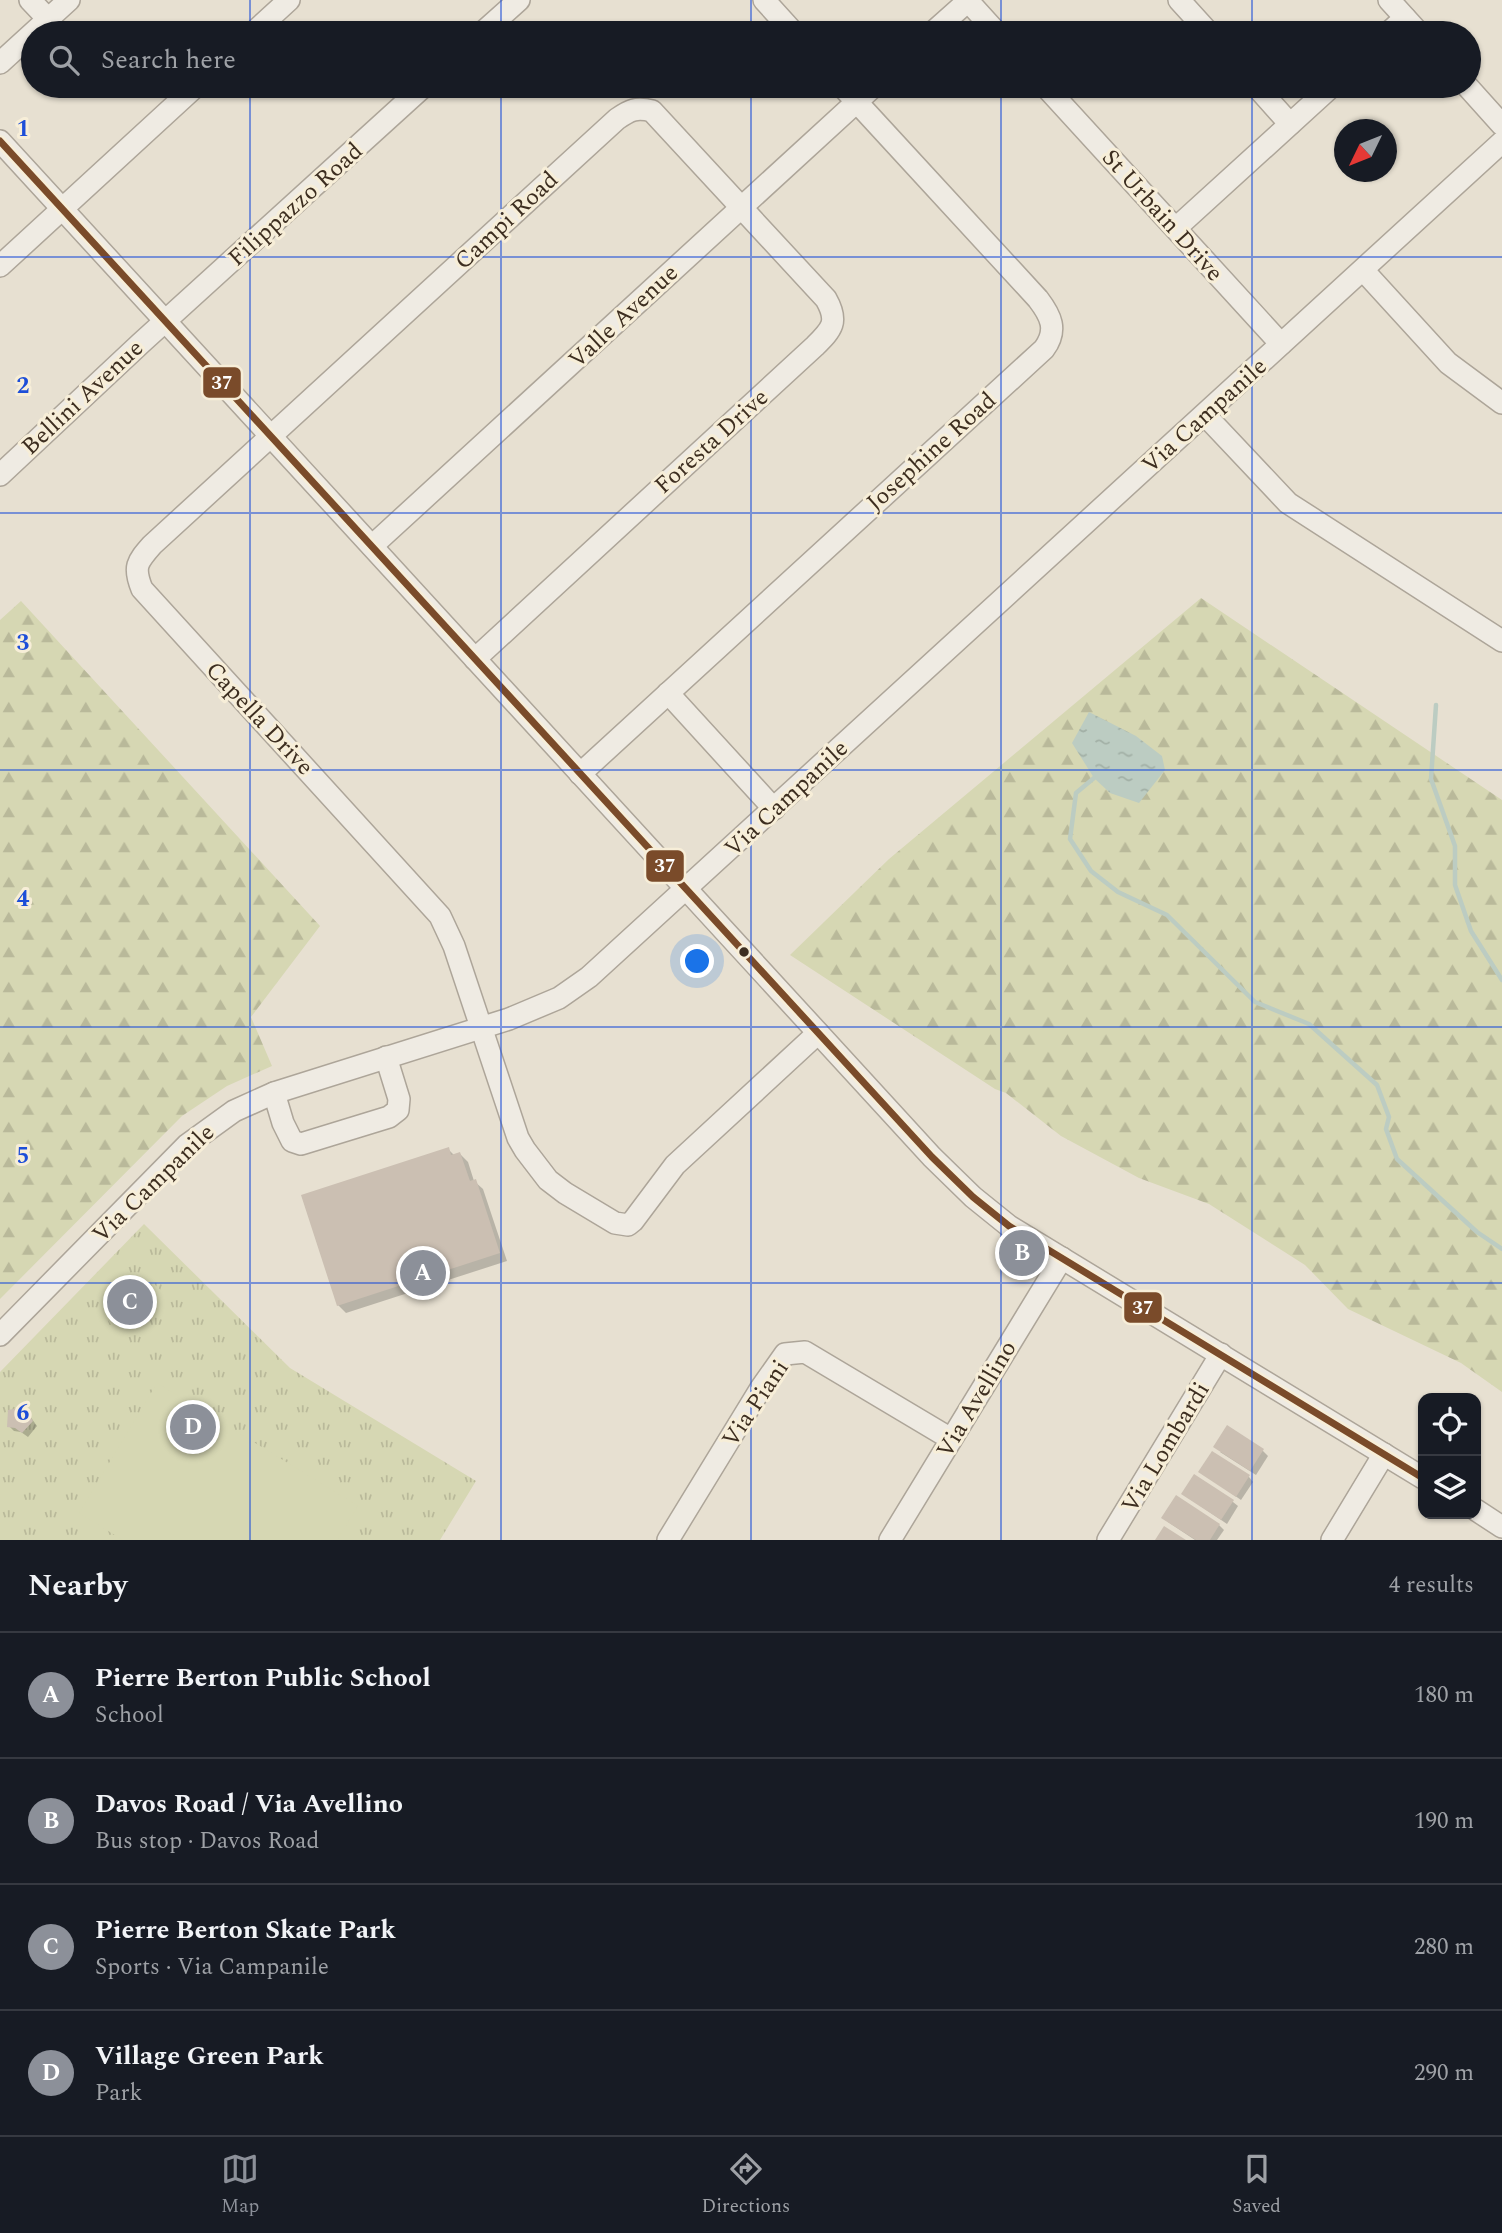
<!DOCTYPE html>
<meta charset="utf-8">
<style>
:root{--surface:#171b24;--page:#20242c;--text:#f1f3f6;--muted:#9ea1a6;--line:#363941;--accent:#8c9099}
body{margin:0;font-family:Spectral,serif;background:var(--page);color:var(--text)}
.controls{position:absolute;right:21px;bottom:21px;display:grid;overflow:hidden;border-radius:14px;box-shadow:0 2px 5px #0004}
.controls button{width:63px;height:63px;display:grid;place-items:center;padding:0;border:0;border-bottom:2px solid var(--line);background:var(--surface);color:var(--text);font:35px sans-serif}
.compass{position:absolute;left:1334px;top:119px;width:63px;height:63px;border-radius:50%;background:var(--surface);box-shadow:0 2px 5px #0004;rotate:227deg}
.you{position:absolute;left:698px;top:962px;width:24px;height:24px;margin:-18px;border:5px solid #fff;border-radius:50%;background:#1a73e8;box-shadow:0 0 0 10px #1a73e833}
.badge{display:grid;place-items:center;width:46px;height:46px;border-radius:50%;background:var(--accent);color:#fff;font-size:23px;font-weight:700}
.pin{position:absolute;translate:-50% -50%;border:4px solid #fff;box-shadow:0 2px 7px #0006}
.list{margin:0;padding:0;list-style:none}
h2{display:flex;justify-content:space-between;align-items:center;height:91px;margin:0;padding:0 28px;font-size:30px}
h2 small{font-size:23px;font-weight:400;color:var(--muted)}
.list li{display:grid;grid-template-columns:46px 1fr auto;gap:21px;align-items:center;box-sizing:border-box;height:126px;padding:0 28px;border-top:2px solid var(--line)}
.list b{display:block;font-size:26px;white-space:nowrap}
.list p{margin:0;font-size:23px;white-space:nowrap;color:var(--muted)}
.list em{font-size:23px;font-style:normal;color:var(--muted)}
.icon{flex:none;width:38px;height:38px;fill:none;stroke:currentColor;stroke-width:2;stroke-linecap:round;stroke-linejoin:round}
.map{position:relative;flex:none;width:1502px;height:1540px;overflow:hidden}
.search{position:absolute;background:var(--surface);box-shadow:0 2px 5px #0004;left:21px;right:21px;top:21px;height:77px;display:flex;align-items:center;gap:18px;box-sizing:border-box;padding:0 24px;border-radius:38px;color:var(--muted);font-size:26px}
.sheet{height:595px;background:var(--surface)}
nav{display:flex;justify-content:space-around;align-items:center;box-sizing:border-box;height:98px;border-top:2px solid var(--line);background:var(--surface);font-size:19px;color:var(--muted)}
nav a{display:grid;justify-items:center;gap:4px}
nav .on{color:var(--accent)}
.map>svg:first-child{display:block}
.grass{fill:url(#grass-tufts)}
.forest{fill:url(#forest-firs)}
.pitch{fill:#d6d7b3}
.water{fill:url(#water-ripples)}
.shadow{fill:#0003}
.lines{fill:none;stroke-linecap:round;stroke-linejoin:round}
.stream{stroke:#bcccc2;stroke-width:4.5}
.building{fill:#cbbfb2}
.minor-casing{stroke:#ada599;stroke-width:24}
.minor{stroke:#efebe3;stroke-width:21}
.bus-1-casing{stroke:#f7eed8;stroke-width:12}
.bus-1{stroke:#7a4b2a;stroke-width:7}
.grid{fill:none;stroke:#1d4ed8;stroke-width:2;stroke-opacity:0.55}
.bus-dot{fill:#3d2e20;stroke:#f7eed8;stroke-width:2.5}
.labels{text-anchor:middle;stroke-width:6;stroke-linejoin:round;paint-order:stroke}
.street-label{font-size:24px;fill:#3d2e20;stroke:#f7eed8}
.grid-label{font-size:23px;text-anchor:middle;font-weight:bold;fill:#1d4ed8;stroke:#f7eed8;stroke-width:6;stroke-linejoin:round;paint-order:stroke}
.line-badge{stroke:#f7eed8;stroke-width:2.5}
.badge-label{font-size:19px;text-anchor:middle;font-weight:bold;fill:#fff}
</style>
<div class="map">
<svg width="1502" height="1540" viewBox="0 0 1502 1540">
<defs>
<pattern id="grass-tufts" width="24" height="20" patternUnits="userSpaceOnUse" patternTransform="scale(1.75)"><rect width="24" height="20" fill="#d6d7b3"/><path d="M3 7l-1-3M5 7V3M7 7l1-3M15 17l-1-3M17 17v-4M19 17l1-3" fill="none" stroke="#b9b99a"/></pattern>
<pattern id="forest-firs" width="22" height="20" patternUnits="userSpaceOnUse" patternTransform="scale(1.75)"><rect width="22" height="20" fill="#d6d7b3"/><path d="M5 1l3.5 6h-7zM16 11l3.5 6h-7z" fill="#b9b99a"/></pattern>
<pattern id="water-ripples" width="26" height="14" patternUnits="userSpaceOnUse" patternTransform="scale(1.75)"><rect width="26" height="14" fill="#bcccc2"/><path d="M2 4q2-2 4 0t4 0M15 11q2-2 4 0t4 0" fill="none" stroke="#a2b0a6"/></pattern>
</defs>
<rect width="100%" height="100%" fill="#e7e0d1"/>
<polygon class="grass" points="144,1224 290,1368 476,1481 440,1540 0,1540 0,1372"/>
<g class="forest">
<polygon points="1201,598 1502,800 1502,1392 1461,1363 1348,1309 1305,1265 1209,1204 1139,1178 1061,1136 1006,1093 995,1089 790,955 889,859"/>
<polygon points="21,601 320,926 251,1017 272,1066 227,1086 182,1116 0,1299 0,620"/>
</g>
<g class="pitch">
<polygon points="119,1273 130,1287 140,1284 147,1289 154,1284 163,1292 145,1306 149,1310 143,1318 133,1323 129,1319 115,1330 105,1316 105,1306 115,1298 105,1284"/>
<polygon points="157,1383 358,1506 337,1540 123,1540 79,1513"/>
</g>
<polygon class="water" points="1089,712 1136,736 1162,756 1165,770 1139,803 1110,793 1094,778 1072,743"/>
<g class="shadow">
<polygon points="448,1149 455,1156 460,1154 468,1162 474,1181 483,1189 507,1261 346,1313 338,1305"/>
<polygon points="24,1408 37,1426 28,1437 21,1432 14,1431 9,1426"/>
<polygon points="1263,1451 1268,1456 1256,1475 1220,1452"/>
<polygon points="1201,1472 1249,1477 1253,1482 1241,1500"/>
<polygon points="1183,1494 1233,1502 1238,1506 1227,1524"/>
<polygon points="1168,1522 1219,1525 1224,1530 1217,1540 1195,1540"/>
</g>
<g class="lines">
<g class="stream">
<polyline points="1436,705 1431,779 1455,846 1455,885 1471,931 1502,980"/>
<polyline points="1094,778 1076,793 1070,839 1091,871 1118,892 1167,915 1255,1002 1309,1024 1377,1085 1389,1117 1386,1129 1397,1159 1477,1232 1502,1249"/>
</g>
</g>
<g class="building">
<polygon points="449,1147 451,1155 460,1152 470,1181 476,1179 500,1253 337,1306 301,1195"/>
<polygon points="24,1407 33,1421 22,1433 15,1428 7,1427 8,1410"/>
<polygon points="1227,1425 1264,1449 1250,1471 1213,1447"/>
<polygon points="1212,1451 1250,1475 1236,1497 1198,1472"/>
<polygon points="1194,1474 1234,1500 1221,1520 1181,1494"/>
<polygon points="1176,1495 1220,1524 1210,1540 1196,1540 1161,1518"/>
<polygon points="1164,1526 1186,1540 1155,1540"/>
</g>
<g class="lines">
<defs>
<g id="minor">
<polyline points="30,0 48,19"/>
<polyline points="764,0 794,33"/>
<polyline points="967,0 997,33"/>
<polyline points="1179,0 1209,33"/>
<polyline points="1389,0 1419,33"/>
<polyline points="253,33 289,0"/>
<polyline points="482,33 519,0"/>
<polyline points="932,33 968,1"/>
<polyline points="1388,33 1405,18"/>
<polyline points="0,63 69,0"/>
<polyline points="1045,86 1281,344"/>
<polyline points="1256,86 1290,124"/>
<polyline points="1467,86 1502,125"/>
<polyline points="0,141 932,1157 973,1197 1009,1226 1423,1478"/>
<polyline points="1176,228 1332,86"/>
<polyline points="0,266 196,86"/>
<polyline points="1363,270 1448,363 1502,403"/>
<polyline points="1205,415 1288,503 1502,641"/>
<polyline points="0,475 141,343 424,86"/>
<polyline points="372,546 874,86"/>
<path d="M475 659 815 346C832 329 839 322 826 299L652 111C636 107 630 110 617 119L152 545C137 562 133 567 142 589L440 916 454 946 518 1138 525 1150 548 1180 565 1193 615 1223 628 1225 633 1221 675 1165 818 1033"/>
<polyline points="668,693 774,809"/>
<path d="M580 774 1044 349C1058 330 1051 316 1038 299L842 86"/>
<polyline points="274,1093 283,1123 292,1141 301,1144 389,1117 398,1110 399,1099 386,1057"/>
<polyline points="0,1335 187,1145 234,1111 274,1093 509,1019 559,998 589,977 1502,142"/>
<polyline points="1476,1510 1502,1527"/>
<polyline points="668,1540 761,1388 785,1354 805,1352 951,1439"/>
<polyline points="890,1540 1062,1258"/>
<polyline points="1108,1540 1221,1354"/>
<polyline points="1332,1540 1384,1454"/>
</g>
</defs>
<use href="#minor" class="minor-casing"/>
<use href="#minor" class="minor"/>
<defs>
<polyline id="bus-1" points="0,141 932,1157 973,1197 1009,1226 1423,1478"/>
</defs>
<use href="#bus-1" class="bus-1-casing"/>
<use href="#bus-1" class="bus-1"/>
</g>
<path class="grid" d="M250 0V33M501 0V33M751 0V33M1001 0V33M1252 0V33M250 86V1540M501 86V1540M751 86V1540M1001 86V1540M1252 86V1540M0 257H1502M0 513H1502M0 770H1502M0 1027H1502M0 1283H1502"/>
<circle class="bus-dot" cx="744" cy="952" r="6"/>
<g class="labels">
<g class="street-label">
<text transform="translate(295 204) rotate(-42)" y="8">Filippazzo Road</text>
<text transform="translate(1163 215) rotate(48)" y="8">St Urbain Drive</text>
<text transform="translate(506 220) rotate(-43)" y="8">Campi Road</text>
<text transform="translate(623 316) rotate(-43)" y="8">Valle Avenue</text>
<text transform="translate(82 397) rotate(-43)" y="8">Bellini Avenue</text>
<text transform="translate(1204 415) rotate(-42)" y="8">Via Campanile</text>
<text transform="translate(711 441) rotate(-42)" y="8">Foresta Drive</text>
<text transform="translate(931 451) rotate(-42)" y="8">Josephine Road</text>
<text transform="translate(260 718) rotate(47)" y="8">Capella Drive</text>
<text transform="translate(786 798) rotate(-43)" y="8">Via Campanile</text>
<text transform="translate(153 1183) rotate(-44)" y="8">Via Campanile</text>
<text transform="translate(976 1399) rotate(-59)" y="8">Via Avellino</text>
<text transform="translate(755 1403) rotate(-56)" y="8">Via Piani</text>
<text transform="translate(1165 1447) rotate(-59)" y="8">Via Lombardi</text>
</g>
</g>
<g class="grid-label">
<text x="23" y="136">1</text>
<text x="23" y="393">2</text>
<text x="23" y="650">3</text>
<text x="23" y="906">4</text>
<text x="23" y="1163">5</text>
<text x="23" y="1420">6</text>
</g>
<g class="line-badge">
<rect x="202" y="366" width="40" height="33" rx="7" fill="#7a4b2a"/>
<rect x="645" y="849" width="40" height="34" rx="7" fill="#7a4b2a"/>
<rect x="1123" y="1291" width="40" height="33" rx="7" fill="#7a4b2a"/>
</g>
<g class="badge-label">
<text x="222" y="389">37</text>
<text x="665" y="872">37</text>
<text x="1143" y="1314">37</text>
</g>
</svg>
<div class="controls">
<button><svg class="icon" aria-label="locate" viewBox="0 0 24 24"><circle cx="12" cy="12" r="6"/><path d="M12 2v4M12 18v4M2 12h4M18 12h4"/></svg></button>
<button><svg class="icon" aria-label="layers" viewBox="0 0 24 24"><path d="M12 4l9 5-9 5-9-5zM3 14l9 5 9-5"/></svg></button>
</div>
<svg class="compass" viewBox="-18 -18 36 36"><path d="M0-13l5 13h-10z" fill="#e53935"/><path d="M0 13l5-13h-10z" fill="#9ea1a6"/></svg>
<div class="you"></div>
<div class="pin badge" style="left:423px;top:1273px">A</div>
<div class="pin badge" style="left:1022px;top:1253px">B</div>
<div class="pin badge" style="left:130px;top:1302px">C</div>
<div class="pin badge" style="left:193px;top:1427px">D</div>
<div class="search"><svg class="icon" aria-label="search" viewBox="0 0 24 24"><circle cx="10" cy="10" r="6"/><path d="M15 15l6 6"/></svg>Search here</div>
</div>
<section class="sheet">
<h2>Nearby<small>4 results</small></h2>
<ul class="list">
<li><span class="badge">A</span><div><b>Pierre Berton Public School</b><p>School</p></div><em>180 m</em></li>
<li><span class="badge">B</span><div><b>Davos Road / Via Avellino</b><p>Bus stop · Davos Road</p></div><em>190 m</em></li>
<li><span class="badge">C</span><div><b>Pierre Berton Skate Park</b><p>Sports · Via Campanile</p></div><em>280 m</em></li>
<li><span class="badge">D</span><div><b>Village Green Park</b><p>Park</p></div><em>290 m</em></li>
</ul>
</section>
<nav>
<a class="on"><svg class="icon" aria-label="map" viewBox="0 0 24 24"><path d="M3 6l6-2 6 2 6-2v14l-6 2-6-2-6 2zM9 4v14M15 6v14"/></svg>Map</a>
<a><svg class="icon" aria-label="directions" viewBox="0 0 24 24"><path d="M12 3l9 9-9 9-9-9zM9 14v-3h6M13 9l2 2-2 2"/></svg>Directions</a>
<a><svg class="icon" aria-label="saved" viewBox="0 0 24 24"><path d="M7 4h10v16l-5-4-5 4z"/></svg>Saved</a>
</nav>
